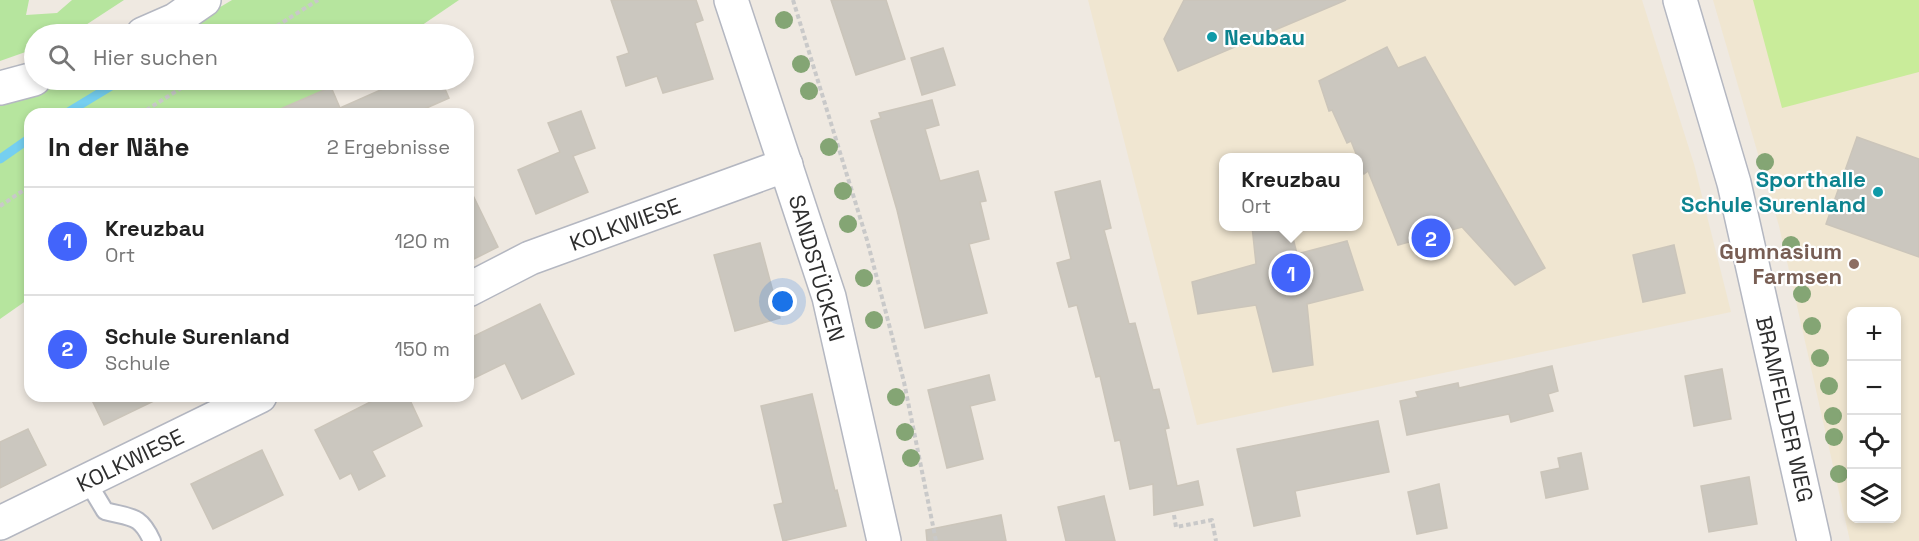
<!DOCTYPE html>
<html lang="de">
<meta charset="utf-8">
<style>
:root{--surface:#fff;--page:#f6f6f6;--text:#222;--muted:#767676;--line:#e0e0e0;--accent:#4264fb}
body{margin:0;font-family:"Space Grotesk",sans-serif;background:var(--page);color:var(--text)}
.controls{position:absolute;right:18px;bottom:18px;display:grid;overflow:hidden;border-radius:12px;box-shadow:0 3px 9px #0003}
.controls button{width:54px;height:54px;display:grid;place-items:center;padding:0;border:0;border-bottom:2px solid var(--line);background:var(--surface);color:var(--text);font:30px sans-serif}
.you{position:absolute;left:783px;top:302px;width:21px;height:21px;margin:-15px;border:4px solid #fff;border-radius:50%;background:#1a73e8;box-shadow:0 0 0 9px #1a73e833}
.badge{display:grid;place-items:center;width:39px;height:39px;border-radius:50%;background:var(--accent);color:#fff;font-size:20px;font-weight:700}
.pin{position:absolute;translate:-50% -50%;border:3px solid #fff;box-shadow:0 2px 6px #0006}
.popup{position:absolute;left:1219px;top:153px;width:144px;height:78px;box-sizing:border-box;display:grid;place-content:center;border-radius:12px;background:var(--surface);filter:drop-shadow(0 2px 4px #0005);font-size:20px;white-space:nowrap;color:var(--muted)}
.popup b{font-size:22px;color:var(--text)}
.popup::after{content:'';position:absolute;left:50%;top:100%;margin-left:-12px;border:12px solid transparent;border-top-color:var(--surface)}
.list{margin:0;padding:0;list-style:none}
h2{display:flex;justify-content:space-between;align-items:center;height:78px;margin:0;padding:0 24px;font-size:26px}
h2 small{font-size:20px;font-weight:400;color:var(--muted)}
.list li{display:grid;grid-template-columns:39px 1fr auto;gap:18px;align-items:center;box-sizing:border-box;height:108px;padding:0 24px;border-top:2px solid var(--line)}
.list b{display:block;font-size:22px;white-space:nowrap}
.list p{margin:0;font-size:20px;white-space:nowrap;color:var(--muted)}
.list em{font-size:20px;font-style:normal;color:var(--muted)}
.icon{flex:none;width:33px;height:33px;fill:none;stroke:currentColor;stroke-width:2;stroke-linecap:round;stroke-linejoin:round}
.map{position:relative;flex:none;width:1919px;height:541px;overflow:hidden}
.search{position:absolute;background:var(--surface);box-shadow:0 3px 9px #0003;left:24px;top:24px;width:450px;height:66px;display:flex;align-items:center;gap:15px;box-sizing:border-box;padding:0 21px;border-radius:33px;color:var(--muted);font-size:22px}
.panel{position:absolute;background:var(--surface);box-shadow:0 3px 9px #0003;left:24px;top:108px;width:450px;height:294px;border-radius:18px}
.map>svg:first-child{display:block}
.education{fill:#f0e6d1;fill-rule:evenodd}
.green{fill:#b6e59e}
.pitch{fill:#c9ec9a}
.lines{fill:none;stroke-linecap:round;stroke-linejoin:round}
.stream{stroke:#75cff0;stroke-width:9}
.building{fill:#cbc7bf;stroke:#cbc5ba;stroke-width:1.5}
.service-casing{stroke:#b4b7c1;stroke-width:20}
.minor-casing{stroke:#b4b7c1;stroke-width:36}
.path{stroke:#c9c9c9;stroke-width:4;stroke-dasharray:4.5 3;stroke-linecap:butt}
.service{stroke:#fff;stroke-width:16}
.minor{stroke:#fff;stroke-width:33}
.tree{fill:#84a574}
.culture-dot{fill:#0f9aa8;stroke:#fff;stroke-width:2}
.education-dot{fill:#8d6e63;stroke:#fff;stroke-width:2}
.labels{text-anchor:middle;stroke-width:4.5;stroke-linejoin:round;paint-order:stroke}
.culture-label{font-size:22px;font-weight:bold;fill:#0d838f;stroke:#fff;text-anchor:start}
.street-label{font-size:22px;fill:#2e2e2e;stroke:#fff}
.education-label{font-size:22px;font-weight:bold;fill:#785e54;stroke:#fff;text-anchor:end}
</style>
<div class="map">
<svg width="1919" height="541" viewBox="0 0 1919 541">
<rect width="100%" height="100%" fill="#efe9e1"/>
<g class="education">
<path d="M1088 0H1642L1694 164 1731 312 1197 425ZM1224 158H1358V226H1224Z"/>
<path d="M1713 0H1919V541H1850L1779 226ZM1852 312H1896V518H1852Z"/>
</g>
<g class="green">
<polygon points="0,0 29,0 26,15 57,13 72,0 124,0 72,34 34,34 34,49 0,61"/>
<polygon points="232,0 459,0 409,34 175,34"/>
<polygon points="77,80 344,80 295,114 30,114 30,298 0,319 0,106"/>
</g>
<polygon class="pitch" points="1753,0 1919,0 1919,72 1782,108"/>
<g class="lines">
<g class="stream">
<polyline points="65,114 121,80"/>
<polyline points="0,159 30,138"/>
</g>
</g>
<g class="building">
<polygon points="611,0 696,0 703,20 695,23 713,79 663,93 657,76 626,86 617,57 629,53"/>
<polygon points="831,0 886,0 905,59 856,75"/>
<polygon points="1184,0 1346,0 1178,71 1164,39"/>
<polygon points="1387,47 1398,68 1425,57 1545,268 1515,285 1462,227 1398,245 1368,171 1364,174 1351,141 1347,143 1332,110 1329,111 1319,81"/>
<polygon points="943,48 955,85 922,95 911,58"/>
<polygon points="403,80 441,80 449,98 413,114 269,114 331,87 340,108"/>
<polygon points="932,100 939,125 925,129 940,181 978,171 986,201 980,202 989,239 969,244 987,313 925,328 897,210 871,121 881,118 879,113"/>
<polygon points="581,111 595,148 573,156 588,192 536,214 518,170 560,152 548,123"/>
<polygon points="1857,137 1919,159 1919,257 1826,224"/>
<polygon points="1100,181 1111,228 1104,230 1129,324 1135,323 1153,390 1159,389 1169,428 1165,429 1177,486 1198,481 1203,505 1154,515 1153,484 1130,489 1120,440 1115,441 1100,376 1096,377 1077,305 1069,307 1057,263 1071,259 1055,192"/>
<polygon points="468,185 498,247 468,262"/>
<polygon points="1252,226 1290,226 1297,254 1347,241 1363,290 1307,304 1313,365 1273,372 1256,305 1198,314 1192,282 1256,264"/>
<polygon points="760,243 780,318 735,331 714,255"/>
<polygon points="1674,245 1685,293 1643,302 1633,255"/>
<polygon points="540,304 574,374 522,399 505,363 468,381 468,339"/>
<polygon points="1552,366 1558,391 1548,394 1553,411 1511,422 1509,414 1407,435 1400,401 1418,397 1416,392 1458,383 1459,388"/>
<polygon points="1722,369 1731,419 1694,426 1685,376"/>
<polygon points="989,375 995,400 970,406 983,459 947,468 928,390"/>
<polygon points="812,394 835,491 837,490 846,526 783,541 774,505 783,503 761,406"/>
<polygon points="90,396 164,396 104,425"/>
<polygon points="382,396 408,396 422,426 372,451 385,476 359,490 351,473 340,479 315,430"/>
<polygon points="1378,421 1389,472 1295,491 1300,516 1254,526 1237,449"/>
<polygon points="28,429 46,465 0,488 0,442"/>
<polygon points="262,450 283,495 213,529 191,484"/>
<polygon points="1581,453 1588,489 1546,498 1541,472 1560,468 1558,458"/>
<polygon points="1749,477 1757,524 1709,532 1701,486"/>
<polygon points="1439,484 1447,528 1417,534 1408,492"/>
<polygon points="1104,496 1115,541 1066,541 1058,507"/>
<polygon points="1001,515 1006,541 927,541 926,530"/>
</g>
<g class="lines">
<defs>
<path id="service" d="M87 481 105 511C131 518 140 514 152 541"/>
<g id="minor">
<polyline points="731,0 829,297 884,541"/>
<polyline points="1680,0 1734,183 1814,541"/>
<polyline points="143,34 175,20 204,0"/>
<polyline points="0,88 34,79"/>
<polyline points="468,290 530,258 786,165"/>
<polyline points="0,523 260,396"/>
</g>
</defs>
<use href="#service" class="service-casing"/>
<use href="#minor" class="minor-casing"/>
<g class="path">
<polyline points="793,0 867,240 904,382 936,541"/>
<polyline points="264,34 318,0"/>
<polyline points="140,114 194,80"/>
<polyline points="0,206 30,186"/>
<polyline points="1174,515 1176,527 1212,520 1216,541"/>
</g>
<use href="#service" class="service"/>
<use href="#minor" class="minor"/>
</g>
<g class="tree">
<circle cx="784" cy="20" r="9"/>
<circle cx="801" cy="64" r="9"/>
<circle cx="809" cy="91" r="9"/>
<circle cx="829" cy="147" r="9"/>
<circle cx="1765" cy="162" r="9"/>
<circle cx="843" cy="191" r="9"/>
<circle cx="848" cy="224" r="9"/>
<circle cx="1791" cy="245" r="9"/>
<circle cx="864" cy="278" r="9"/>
<circle cx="1802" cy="294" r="9"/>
<circle cx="874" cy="320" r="9"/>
<circle cx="1812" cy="326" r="9"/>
<circle cx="1820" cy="358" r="9"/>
<circle cx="1829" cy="386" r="9"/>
<circle cx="896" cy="397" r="9"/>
<circle cx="1833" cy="416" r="9"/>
<circle cx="905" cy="432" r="9"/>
<circle cx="1834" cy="437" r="9"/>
<circle cx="911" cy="458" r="9"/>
<circle cx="1839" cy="474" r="9"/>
</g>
<g class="culture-dot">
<circle cx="1212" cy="37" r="6"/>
<circle cx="1878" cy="192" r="6"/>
</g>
<circle class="education-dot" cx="1854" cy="264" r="6"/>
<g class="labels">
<g class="culture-label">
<text x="1224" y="45">Neubau</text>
<text x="1866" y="187" text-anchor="end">Sporthalle<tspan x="1866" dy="25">Schule Surenland</tspan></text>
</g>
<g class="street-label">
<text transform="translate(625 224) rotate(-20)" y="8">KOLKWIESE</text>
<text transform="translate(817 268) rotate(74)" y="8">SANDSTÜCKEN</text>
<text transform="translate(1785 409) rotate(77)" y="8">BRAMFELDER WEG</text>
<text transform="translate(130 460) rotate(-26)" y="8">KOLKWIESE</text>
</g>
<g class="education-label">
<text x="1842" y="259">Gymnasium<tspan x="1842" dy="25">Farmsen</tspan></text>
</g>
</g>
</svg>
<div class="controls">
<button>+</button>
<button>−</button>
<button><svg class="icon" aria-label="locate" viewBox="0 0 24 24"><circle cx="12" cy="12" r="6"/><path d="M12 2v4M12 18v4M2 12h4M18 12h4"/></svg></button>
<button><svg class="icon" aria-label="layers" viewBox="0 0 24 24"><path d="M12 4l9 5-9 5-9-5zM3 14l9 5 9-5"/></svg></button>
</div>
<div class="you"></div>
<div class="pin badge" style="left:1291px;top:273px">1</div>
<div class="popup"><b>Kreuzbau</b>Ort</div>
<div class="pin badge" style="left:1431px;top:238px">2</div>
<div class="search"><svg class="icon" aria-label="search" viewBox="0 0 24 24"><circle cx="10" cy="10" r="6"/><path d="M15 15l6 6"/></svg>Hier suchen</div>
<section class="panel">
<h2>In der Nähe<small>2 Ergebnisse</small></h2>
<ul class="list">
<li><span class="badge">1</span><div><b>Kreuzbau</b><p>Ort</p></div><em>120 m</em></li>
<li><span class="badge">2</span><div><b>Schule Surenland</b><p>Schule</p></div><em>150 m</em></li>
</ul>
</section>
</div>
